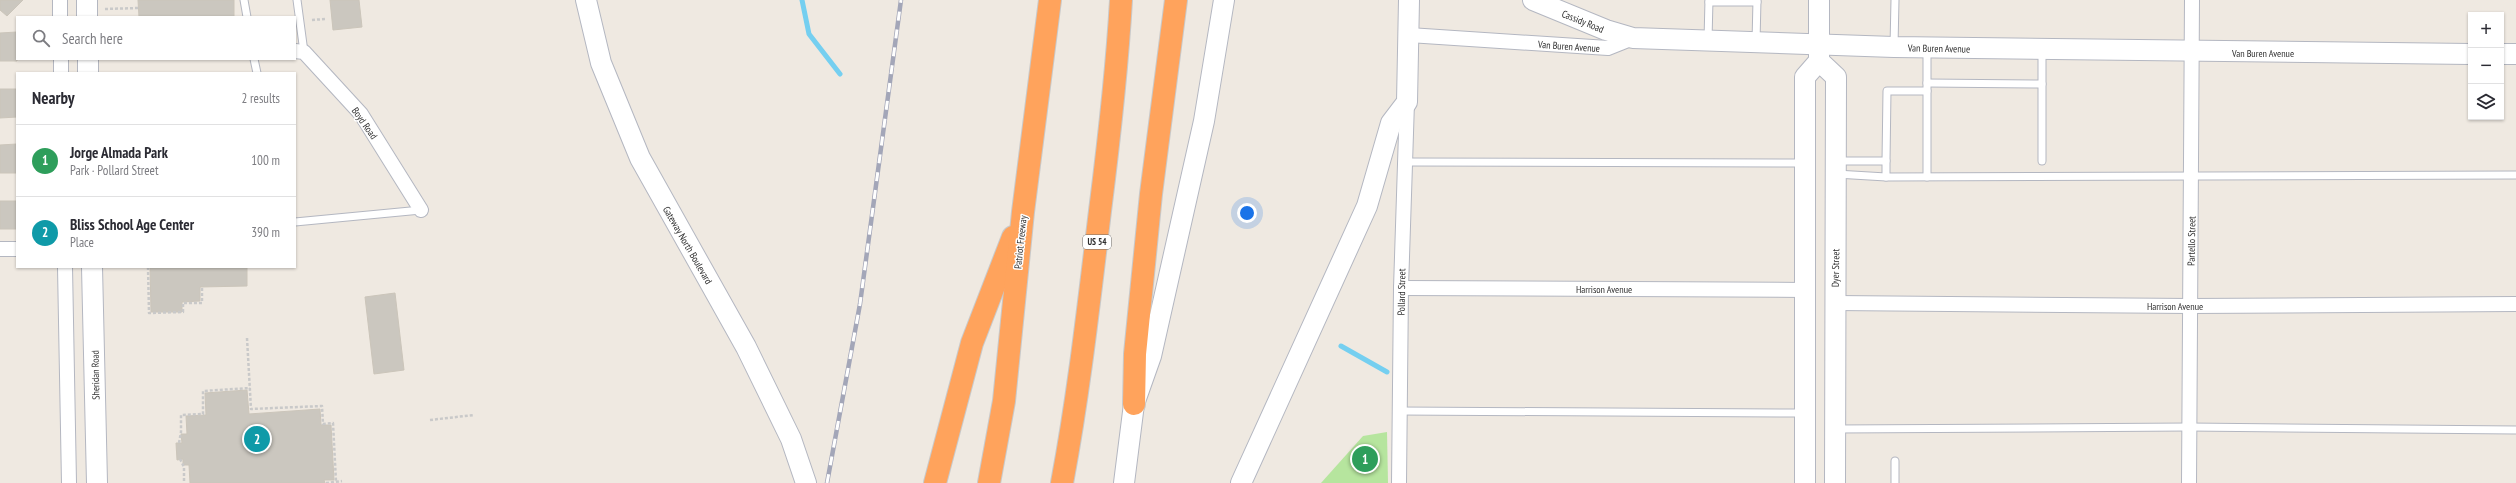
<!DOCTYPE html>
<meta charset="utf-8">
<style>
:root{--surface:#fff;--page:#f2f2f3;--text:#2b2b33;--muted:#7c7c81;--line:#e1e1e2;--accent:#4264fb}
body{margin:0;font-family:"PT Sans Narrow",sans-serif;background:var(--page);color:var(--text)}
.controls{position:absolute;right:12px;top:12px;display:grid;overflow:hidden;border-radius:0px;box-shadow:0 1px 3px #0004}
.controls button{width:36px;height:36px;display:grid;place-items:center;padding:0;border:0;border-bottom:1px solid var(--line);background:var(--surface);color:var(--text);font:20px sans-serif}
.you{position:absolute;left:1247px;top:213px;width:14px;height:14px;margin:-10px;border:3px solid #fff;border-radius:50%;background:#1a73e8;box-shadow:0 0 0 6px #1a73e833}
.badge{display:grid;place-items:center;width:26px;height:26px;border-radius:50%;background:var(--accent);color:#fff;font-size:13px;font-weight:700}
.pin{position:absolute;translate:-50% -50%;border:2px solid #fff;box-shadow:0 1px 4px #0006}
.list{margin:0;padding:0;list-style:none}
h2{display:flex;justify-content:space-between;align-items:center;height:52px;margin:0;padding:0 16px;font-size:17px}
h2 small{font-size:13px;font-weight:400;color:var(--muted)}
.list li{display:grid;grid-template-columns:26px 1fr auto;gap:12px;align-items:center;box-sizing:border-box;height:72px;padding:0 16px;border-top:1px solid var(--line)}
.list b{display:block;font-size:15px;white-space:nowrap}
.list p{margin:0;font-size:13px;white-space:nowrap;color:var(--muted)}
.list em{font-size:13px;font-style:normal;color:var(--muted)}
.icon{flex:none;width:22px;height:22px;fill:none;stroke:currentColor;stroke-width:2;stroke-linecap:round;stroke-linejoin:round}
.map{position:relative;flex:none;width:2516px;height:483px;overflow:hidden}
.search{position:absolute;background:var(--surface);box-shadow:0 1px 3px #0004;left:16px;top:16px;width:280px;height:44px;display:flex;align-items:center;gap:10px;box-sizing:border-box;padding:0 14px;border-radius:0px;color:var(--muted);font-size:15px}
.panel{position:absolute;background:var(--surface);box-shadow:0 1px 3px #0004;left:16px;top:72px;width:280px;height:196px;border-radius:0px}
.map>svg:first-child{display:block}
.green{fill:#b6e59e}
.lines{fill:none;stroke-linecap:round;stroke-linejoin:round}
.stream{stroke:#75cff0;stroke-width:5}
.building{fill:#cbc7bf;stroke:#cbc5ba}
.lane-casing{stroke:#b4b7c1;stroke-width:9}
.street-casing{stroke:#b4b7c1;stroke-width:16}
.secondary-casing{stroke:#b4b7c1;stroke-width:22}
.highway-casing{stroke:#c9c9c9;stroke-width:24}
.path{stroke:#c9c9c9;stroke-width:2.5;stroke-dasharray:3 2;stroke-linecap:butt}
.lane{stroke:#fff;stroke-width:7}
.street{stroke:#fff;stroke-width:14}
.secondary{stroke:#fff;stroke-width:20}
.highway{stroke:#ffa35c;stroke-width:22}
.rail-casing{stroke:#a3a6b8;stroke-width:4.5}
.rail{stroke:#fff;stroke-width:3;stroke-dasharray:9;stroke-linecap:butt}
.labels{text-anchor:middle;stroke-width:3;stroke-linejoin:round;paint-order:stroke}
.shield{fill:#fff;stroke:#6d6d6d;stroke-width:1}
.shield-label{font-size:9px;font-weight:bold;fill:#2e2e2e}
.street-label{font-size:10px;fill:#2e2e2e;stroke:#fff}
</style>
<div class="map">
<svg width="2516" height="483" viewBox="0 0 2516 483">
<rect width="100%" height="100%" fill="#efe9e1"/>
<polygon class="green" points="1387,432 1388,483 1321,483 1363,436"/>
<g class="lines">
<g class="stream">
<polyline points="802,0 809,34 840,74"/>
<polyline points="1341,346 1387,372"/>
</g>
</g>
<g class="building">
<polygon points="0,0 23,0 7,16 0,10"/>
<polygon points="138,0 234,0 234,17 139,17"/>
<polygon points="330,0 359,0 362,27 333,30"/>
<polygon points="17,32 17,61 0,61 0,33"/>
<polygon points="0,89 17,89 17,117 0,118"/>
<polygon points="17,144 17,173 0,173 0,145"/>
<rect x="0" y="201" width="17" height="28"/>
<polygon points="150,267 247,267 247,286 200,287 200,301 182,302 182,312 151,312"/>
<polygon points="395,293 404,370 374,374 365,297"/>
<polygon points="247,390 249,414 320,409 321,425 331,425 334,480 324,480 325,483 190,483 189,465 183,465 183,459 177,460 176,443 182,443 181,434 187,434 186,416 206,415 205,393"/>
</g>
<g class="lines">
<defs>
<g id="lane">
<polyline points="244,0 247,17"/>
<polyline points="297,0 304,52"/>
<polyline points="1709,2 1757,2"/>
<polyline points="1708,40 1709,0"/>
<polyline points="1756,42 1757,0"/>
<polyline points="1894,46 1895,0"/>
<polyline points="1927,48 1927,177"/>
<polyline points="2042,50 2042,161"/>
<polyline points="254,59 257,73"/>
<polyline points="1927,83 2042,84"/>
<polyline points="1836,161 1886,161 1887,91 1927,91"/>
<polyline points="1886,161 1886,177"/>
<polyline points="1406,162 1803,163"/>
<polyline points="1836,174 1886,177 2516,175"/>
<polyline points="295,222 421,210"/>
<polyline points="1399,411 1803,413"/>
<polyline points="1836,429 2189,427 2516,430"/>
<polyline points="1895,461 1895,483"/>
</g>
<g id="street">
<polyline points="60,0 60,17"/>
<polyline points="1409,35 1608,48 1633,38"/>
<polyline points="295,51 304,52 361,114 421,210"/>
<polyline points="61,59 61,73"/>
<polyline points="0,249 17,249"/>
<polyline points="65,267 69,483"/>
<polyline points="1401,288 1806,290"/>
<polyline points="1835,303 2190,306 2516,304"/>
<polyline points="1399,483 1401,288 1407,102"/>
<polyline points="2189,483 2192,0"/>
</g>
<g id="secondary">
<polyline points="87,0 87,17"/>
<polyline points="586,0 601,63 640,158 746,347 791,439 806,483"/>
<polyline points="1533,0 1606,30 1633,38 1894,47 2471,54"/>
<polyline points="2501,54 2516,54"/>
<polyline points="88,59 88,73"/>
<polyline points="1819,61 1836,77 1835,483"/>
<polyline points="92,267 97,483"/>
<polyline points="1124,483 1134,404 1151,356 1204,121 1224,0"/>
<polyline points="1241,483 1367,206 1391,123 1407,102 1409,0"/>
<polyline points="1805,483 1805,77 1819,61 1819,0"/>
</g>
<g id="highway">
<polyline points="1134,404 1135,354 1151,194 1176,0"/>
<polyline points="935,483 972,343 1013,237"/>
<polyline points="989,483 1004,401 1023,212 1050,0"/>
<path d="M1062 483C1079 393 1089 302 1100 211 1109 140 1117 71 1121 0"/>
</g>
</defs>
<use href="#lane" class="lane-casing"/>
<use href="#street" class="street-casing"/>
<use href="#secondary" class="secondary-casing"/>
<use href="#highway" class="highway-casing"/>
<g class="path">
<polyline points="105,9 139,8"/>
<polyline points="312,20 325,19"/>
<polyline points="148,267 149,313 183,312 183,303 202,303 202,287"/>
<polyline points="247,338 251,409 322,406 323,424 333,423 336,482"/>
<polyline points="430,420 474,415"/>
<polyline points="179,443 181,432 181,415 203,414 203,391 250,388"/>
<polyline points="180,459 184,467 184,483"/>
<polyline points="326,483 342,481"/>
</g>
<use href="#lane" class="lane"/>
<use href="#street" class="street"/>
<use href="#secondary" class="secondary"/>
<use href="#highway" class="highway"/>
<defs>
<polyline id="rail" points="827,483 860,304 901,0"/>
</defs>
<use href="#rail" class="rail-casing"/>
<use href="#rail" class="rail"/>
</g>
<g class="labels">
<rect class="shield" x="1083" y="235" width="28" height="14" rx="3"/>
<g class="shield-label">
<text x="1097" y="245">US 54</text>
</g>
<g class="street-label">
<text transform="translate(1583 21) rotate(22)" y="4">Cassidy Road</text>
<text transform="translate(1569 46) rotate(4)" y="4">Van Buren Avenue</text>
<text transform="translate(1939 48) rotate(1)" y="4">Van Buren Avenue</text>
<text x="2263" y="57">Van Buren Avenue</text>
<text transform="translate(365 123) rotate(55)" y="4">Boyd Road</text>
<text transform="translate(2191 241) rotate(-89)" y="4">Partello Street</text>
<text transform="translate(1020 242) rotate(-84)" y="4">Patriot Freeway</text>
<text transform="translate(688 245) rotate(60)" y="4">Gateway North Boulevard</text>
<text transform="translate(1835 268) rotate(-89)" y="4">Dyer Street</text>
<text x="1604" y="293">Harrison Avenue</text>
<text transform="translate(1401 292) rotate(-89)" y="4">Pollard Street</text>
<text x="2175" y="310">Harrison Avenue</text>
<text transform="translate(95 375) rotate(-91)" y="4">Sheridan Road</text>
</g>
</g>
</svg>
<div class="controls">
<button>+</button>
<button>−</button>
<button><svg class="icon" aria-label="layers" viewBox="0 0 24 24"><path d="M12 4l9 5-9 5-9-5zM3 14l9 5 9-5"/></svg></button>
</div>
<div class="you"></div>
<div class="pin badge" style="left:1365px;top:459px;background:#2e9e5b">1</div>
<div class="pin badge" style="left:257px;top:439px;background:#0f9aa8">2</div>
<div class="search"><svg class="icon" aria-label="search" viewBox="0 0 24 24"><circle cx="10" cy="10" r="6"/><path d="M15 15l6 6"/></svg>Search here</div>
<section class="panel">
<h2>Nearby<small>2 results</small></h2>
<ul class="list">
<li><span class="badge" style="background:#2e9e5b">1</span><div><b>Jorge Almada Park</b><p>Park · Pollard Street</p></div><em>100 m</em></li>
<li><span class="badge" style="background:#0f9aa8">2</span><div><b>Bliss School Age Center</b><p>Place</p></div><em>390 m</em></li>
</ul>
</section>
</div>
